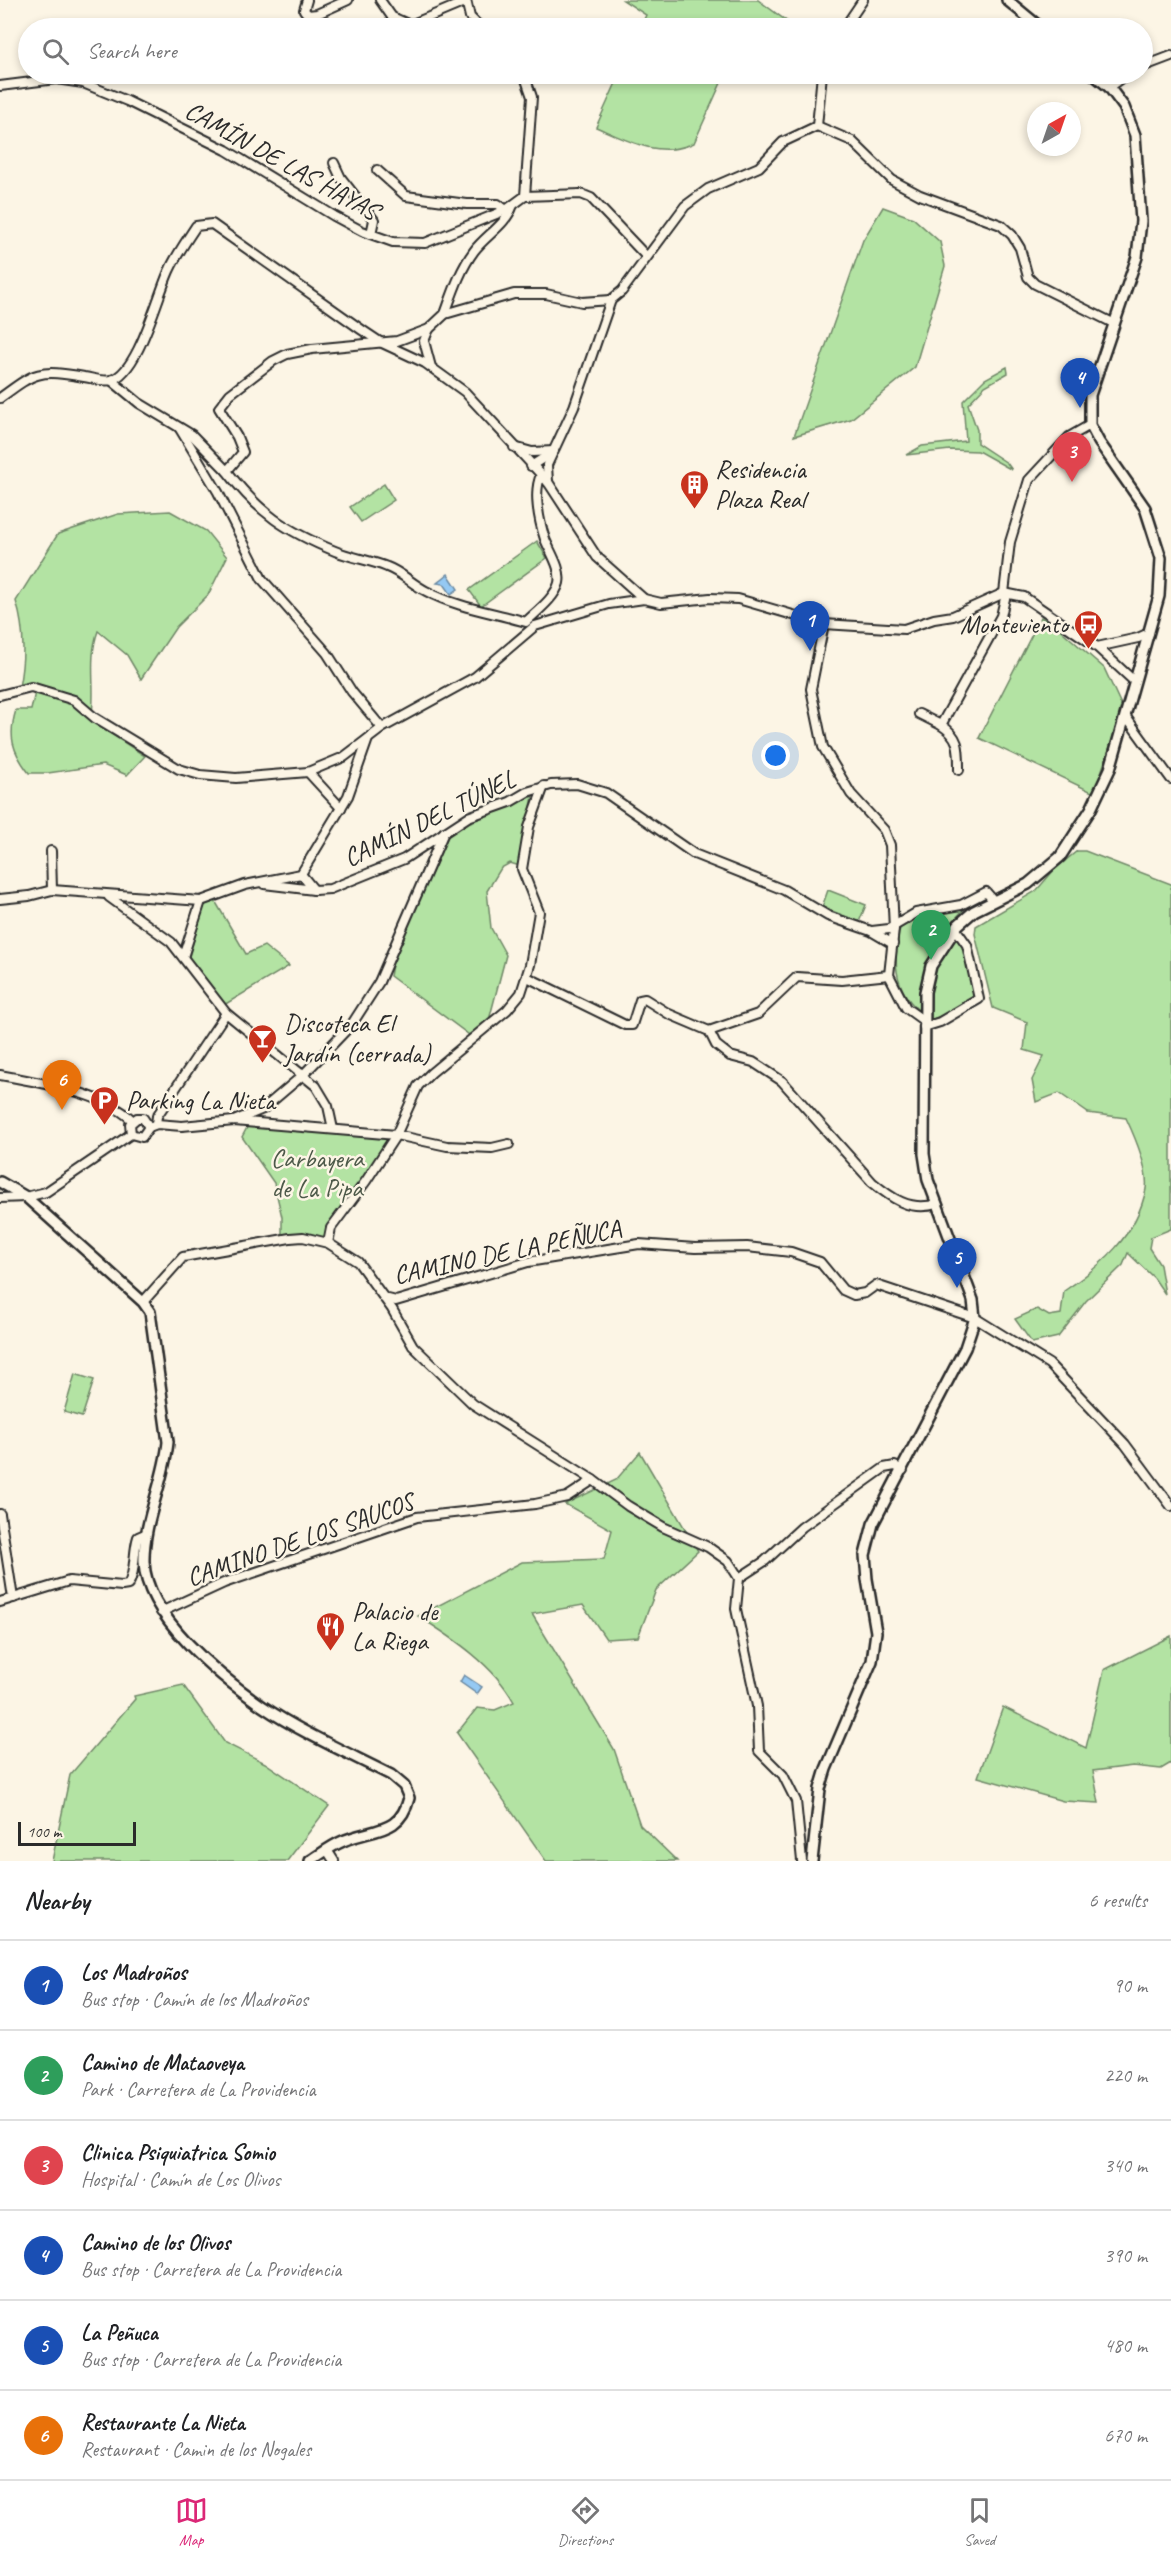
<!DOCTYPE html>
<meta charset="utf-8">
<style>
:root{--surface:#fff;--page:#f2f2f2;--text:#202124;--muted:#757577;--line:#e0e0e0;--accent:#db2777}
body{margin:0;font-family:Caveat,sans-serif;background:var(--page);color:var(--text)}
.compass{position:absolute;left:1027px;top:102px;width:54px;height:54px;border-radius:50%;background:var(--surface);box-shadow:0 3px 9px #0003;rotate:40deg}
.scale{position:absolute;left:18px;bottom:15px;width:118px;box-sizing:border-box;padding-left:6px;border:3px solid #2b2b2b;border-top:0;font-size:16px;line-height:21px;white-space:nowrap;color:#2b2b2b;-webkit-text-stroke:4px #fcf5e5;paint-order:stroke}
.you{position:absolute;left:776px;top:756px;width:21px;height:21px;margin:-15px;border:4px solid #fff;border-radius:50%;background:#1a73e8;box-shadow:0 0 0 9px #1a73e833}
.badge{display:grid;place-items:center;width:39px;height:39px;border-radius:50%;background:var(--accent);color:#fff;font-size:20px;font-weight:700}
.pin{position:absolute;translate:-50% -50px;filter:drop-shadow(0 2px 3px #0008)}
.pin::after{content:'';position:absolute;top:32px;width:21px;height:18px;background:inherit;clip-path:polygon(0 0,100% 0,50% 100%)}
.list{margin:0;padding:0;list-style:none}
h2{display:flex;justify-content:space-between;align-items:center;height:78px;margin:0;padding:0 24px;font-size:26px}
h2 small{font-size:20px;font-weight:400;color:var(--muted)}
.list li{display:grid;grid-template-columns:39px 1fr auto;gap:18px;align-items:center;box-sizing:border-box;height:90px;padding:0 24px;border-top:2px solid var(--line)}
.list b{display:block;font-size:22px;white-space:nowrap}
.list p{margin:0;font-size:20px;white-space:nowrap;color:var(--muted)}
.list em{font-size:20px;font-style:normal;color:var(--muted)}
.icon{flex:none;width:33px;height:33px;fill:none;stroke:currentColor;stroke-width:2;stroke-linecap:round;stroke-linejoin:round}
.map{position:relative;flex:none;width:1171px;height:1861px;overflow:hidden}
.search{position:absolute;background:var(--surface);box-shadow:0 3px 9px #0003;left:18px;right:18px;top:18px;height:66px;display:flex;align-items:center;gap:15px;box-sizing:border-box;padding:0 21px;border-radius:33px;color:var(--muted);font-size:22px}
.sheet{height:618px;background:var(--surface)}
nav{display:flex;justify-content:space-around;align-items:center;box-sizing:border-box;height:84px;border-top:2px solid var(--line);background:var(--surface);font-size:16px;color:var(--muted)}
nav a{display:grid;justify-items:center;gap:3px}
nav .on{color:var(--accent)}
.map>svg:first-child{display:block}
.green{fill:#b3e3a3;stroke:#6f8767;stroke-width:1.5}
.water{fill:#95c9f3;stroke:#6b8aa3;stroke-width:1.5}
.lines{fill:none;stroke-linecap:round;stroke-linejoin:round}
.minor-casing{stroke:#2b2b2b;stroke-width:12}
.tertiary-casing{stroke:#2b2b2b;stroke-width:14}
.minor{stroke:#fcf5e5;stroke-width:8}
.tertiary{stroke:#fcf5e5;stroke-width:9}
.labels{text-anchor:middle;stroke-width:5;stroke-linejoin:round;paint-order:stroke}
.street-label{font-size:26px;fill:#2b2b2b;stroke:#fcf5e5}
.poi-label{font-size:26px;fill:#2b2b2b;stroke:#fcf5e5;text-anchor:start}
.park-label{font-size:26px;fill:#4d5949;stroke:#fcf5e5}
</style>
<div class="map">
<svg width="1171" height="1861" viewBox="0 0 1171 1861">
<rect width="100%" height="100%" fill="#fcf5e5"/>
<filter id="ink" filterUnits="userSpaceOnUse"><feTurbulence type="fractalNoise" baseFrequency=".0167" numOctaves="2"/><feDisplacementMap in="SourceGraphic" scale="12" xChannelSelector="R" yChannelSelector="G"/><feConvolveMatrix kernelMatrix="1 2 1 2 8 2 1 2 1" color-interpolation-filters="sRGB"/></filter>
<g filter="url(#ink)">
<g class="green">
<polygon points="623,0 758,0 796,28 640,28 646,15"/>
<path d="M620 74H725L694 143C660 159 628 141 596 127Z"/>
<polygon points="883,207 913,218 940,242 945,266 915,367 851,419 794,436 863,240"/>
<polygon points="1007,367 1008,373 985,386 968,404 977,430 977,443 1007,463 1012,470 978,451 950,450 906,455 922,446 966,441 963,401 985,379"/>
<polygon points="384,484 394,500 361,522 350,507"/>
<path d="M170 511 206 531 227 557 208 595 176 627 141 679 127 655 98 631C87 661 97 690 91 721L145 756 127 775 103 765 48 773H29C12 751 8 736 16 710H31L35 692 19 687C25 657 25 630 16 601L58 534 118 514Z"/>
<polygon points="537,541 547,558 481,606 469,590"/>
<polygon points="1041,617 1056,626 1104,668 1123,709 1094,793 979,738"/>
<polygon points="533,796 520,866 510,863 501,868 487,891 491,928 506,955 488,1024 472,1037 390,976 393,959 450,832 466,823"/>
<path d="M1077 851H1085L1171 884V1229L1151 1237 1149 1248 1160 1265 1165 1294 1154 1278 1128 1253 1123 1265 1086 1301 1058 1337 1032 1343 1015 1319 1037 1309 1049 1316 1061 1314 1064 1291C1101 1266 1137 1235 1146 1189 1149 1169 1134 1135 1126 1118L1088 1113 1059 1093 1036 1102 1032 1080 1044 1056 1024 1050 1027 1022 993 1008 975 934 976 926 1036 891 1054 870Z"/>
<polygon points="828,890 866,905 859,922 822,907"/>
<polygon points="214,899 246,954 264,946 289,966 224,1005 188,960 204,906"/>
<path d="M966 907 945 930 965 947 974 996 963 1006 931 1020C894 996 891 964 901 924 921 911 945 915 966 907Z"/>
<polygon points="250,1122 396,1135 331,1228 328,1243 314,1239 282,1239 282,1217 274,1183 242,1137"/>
<polygon points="75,1374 94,1380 82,1417 64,1412"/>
<path d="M640 1452 698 1551 656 1590 638 1637 606 1639 583 1605 532 1614 614 1749 640 1825 677 1861H546L457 1733 477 1708 495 1710 514 1702C494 1665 453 1638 418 1616L522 1562 604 1559 612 1530 565 1504 616 1480Z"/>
<polygon points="1171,1636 1171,1763 1161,1769 1133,1766 1093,1771 1099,1803 1063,1801 978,1777 1003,1707 1086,1748 1104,1670"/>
<polygon points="183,1685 225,1743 265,1763 329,1806 287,1861 52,1861 70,1775 135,1699 134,1696"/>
</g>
<g class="water">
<polygon points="448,574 458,589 451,594 444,584 437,583"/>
<polygon points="464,1675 482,1687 477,1694 460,1682"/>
</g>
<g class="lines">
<defs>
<g id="minor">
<polyline points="307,0 304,10 308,15 317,14 348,0"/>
<polyline points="380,0 392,17 410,25 465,2"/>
<polyline points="466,0 470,17 481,28"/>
<polyline points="844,28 863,0"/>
<polyline points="1142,67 1171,56"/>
<polyline points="0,86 56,79 83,83 127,101 226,150 334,216 362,231 393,242 425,243 506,210 525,196 532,97 524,74"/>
<polyline points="1109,87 1127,74"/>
<polyline points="817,126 852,141 892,180 920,195 1001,225 1012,235 1020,248 1028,277 1035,284 1113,323"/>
<polyline points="334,163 341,178 374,220 371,234"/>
<polyline points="377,170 406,196 467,204 498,204 506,210"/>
<polyline points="525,196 581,194 591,198 646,256"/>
<path d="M445 314C453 292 460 270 474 251 486 235 506 225 513 205"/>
<polyline points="429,329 424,341 431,367"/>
<polyline points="111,380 139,403 192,435 227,471 243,452 237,437 219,408 230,394 273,361 287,354 312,349 397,341 429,329 445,314 514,294 546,294 582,302 611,300"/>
<path d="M0 398C35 372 38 369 84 377 92 378 103 382 111 380 139 373 158 293 170 269 177 254 187 240 196 226L212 224 362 330 380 342 425 363 465 392 548 482 597 557 644 599"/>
<polyline points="180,429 218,492 262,579 327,653 352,692 382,728"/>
<polyline points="514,447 532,452 554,451"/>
<polyline points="531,466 553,452"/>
<path d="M227 471C259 513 286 531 335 551 352 558 370 560 387 567 401 572 412 584 426 591 458 608 492 612 526 622 536 612 555 598 559 583 562 569 550 552 545 539 539 521 533 492 541 475"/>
<polyline points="548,482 547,465 574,407 611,300 622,291 685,206 708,189 759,167 783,142 817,126 822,74"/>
<polyline points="1004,593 1010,542 1029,480 1069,437 1090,425"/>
<polyline points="824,624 811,689 823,747 851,794 884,830 890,845 894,929 889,975 906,1008 924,1021"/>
<polyline points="1097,647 1138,638 1149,633"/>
<polyline points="0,695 31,687 74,700 95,718 179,769 200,775 236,778 308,772 344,757 382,728 475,677 535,626 609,604 644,599 661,603 710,598 738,599 824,624 904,629 934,619 953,616 1004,593 1024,597 1097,647 1135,682"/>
<polyline points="919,714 941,725 1001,616 1006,594"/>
<polyline points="1126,717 1171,779"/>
<path d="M941 725C960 737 959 749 959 770"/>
<polyline points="308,772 341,808"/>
<polyline points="51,851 52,890"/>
<polyline points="301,874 314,890 330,889 404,859 468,817 510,802 527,792 551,785 577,784 606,793 694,854 784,890 828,916 871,931 893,944"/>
<polyline points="264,884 314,890"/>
<polyline points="109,897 171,942 226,1013 316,1086 328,1106 333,1129"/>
<polyline points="0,899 29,896 52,890 201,901 245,885 301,874 348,796 368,739"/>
<polyline points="872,931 889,929 916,913 961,905 986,892 993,900"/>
<polyline points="183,957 201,901"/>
<path d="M527 977 625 1025H632L640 1000 645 999 669 1014 709 1031 716 1045 730 1056 753 1062 782 1081 872 1182C891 1198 910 1212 937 1204"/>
<polyline points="924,1027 940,1022 979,999 967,945 955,928"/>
<polyline points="709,1031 758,1014 797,977 842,980 889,975"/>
<path d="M0 1075C39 1082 104 1093 132 1120"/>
<polyline points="234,1121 263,1109 303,1075 352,1024 379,982 444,832"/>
<polyline points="156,1124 157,1116 226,1013"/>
<polyline points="149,1127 157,1124 182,1126 234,1121 396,1135 447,1146 492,1148 509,1144"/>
<polyline points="131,1134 130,1124 137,1118 143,1118 149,1127"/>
<polyline points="131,1134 142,1137 149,1127"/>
<polyline points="0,1198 26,1197 46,1192 131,1134"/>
<polyline points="328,1243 331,1228 366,1181 396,1135 418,1086 431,1073 507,1010 521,993 530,965 539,912 522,869 529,827 544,786"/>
<polyline points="384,1298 396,1301 528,1262 639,1244 695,1248 747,1247 791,1252 820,1262 843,1290 854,1295 865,1293 876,1285 975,1318 1049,1364 1125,1444 1171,1506"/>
<polyline points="143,1302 183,1257 290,1238 303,1237 328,1243 358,1262 392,1309 413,1346 473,1404 593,1480 628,1506 663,1527 708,1547 728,1561 739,1578 736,1609 757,1706 759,1751 783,1775 796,1801 802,1861"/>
<polyline points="0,1514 13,1598"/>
<polyline points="739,1578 765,1561 802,1527 884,1468 895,1466 903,1470"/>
<path d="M0 1602 69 1581 122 1586 128 1585C136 1572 133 1552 138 1537L145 1534"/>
<polyline points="161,1612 224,1583 417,1517 535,1504 567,1497 593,1480"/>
<polyline points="327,1850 334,1861"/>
</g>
<g id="tertiary">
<polyline points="1007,0 1041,28"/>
<path d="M0 1182 26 1197 143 1302 150 1312 168 1442C164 1483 143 1521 144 1562 146 1617 221 1677 262 1706 302 1733 348 1753 391 1775L404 1786 409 1798C400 1835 373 1828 343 1841 331 1846 321 1854 310 1861"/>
<polyline points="812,1861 820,1789 826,1769 872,1661 876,1632 867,1579 865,1555 873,1524 965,1348 975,1318 973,1300 928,1180 924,1154 925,992 931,966 958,925 974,911 1028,884 1060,857 1091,809 1110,769 1159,596 1161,558 1145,508 1099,442 1090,425 1090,395 1137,257 1141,221 1135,135 1124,107 1109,87 1093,74"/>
</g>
</defs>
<use href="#minor" class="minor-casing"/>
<use href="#tertiary" class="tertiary-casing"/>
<use href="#minor" class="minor"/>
<use href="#tertiary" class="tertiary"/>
</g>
</g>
<defs>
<symbol id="building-pin" viewBox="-11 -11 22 30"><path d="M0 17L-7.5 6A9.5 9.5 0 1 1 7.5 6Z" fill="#c8321e" stroke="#fcf5e5"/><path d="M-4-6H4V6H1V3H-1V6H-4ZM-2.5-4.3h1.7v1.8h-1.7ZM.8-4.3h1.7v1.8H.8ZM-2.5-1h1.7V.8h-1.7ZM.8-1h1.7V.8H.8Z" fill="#fff"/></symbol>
<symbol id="bus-pin" viewBox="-11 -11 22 30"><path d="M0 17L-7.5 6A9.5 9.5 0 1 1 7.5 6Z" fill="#c8321e" stroke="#fcf5e5"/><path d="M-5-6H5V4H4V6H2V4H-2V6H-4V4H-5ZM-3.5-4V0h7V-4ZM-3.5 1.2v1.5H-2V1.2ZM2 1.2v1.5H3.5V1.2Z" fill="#fff"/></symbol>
<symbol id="bar-pin" viewBox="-11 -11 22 30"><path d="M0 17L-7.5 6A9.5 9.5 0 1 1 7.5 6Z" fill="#c8321e" stroke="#fcf5e5"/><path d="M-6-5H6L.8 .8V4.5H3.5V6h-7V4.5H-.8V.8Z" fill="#fff"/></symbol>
<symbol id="parking-pin" viewBox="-11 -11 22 30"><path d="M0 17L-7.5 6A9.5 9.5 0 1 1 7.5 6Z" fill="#c8321e" stroke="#fcf5e5"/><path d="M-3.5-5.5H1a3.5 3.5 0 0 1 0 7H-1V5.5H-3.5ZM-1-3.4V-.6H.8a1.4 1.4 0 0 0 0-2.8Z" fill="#fff"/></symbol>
<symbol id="restaurant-pin" viewBox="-11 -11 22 30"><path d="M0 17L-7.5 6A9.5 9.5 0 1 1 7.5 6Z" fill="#c8321e" stroke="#fcf5e5"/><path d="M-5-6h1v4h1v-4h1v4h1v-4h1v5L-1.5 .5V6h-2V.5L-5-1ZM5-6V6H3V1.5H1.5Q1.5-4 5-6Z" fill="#fff"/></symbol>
</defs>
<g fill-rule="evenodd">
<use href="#building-pin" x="678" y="468" width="33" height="45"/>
<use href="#bus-pin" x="1072" y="608" width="33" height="45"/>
<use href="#bar-pin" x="246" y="1022" width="33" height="45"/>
<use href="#parking-pin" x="88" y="1084" width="33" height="45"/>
<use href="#restaurant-pin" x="314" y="1610" width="33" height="45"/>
</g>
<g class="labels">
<g class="street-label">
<text transform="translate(282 160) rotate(29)" y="9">CAMÍN DE LAS HAYAS</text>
<text transform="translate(429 818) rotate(-26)" y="9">CAMÍN DEL TÚNEL</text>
<text transform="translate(507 1251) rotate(-12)" y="9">CAMINO DE LA PEÑUCA</text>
<text transform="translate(300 1539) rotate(-19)" y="9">CAMINO DE LOS SAUCOS</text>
</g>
<g class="poi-label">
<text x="715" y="478">Residencia<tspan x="715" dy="30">Plaza Real</tspan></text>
<text x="1068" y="633" text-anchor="end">Monteviento</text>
<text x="284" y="1032">Discoteca El<tspan x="284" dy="30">Jardín (cerrada)</tspan></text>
<text x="126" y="1109">Parking La Nieta</text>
<text x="352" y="1620">Palacio de<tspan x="352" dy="30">La Riega</tspan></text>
</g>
<g class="park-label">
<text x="317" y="1167">Carbayera<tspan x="317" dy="30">de La Pipa</tspan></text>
</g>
</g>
</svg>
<svg class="compass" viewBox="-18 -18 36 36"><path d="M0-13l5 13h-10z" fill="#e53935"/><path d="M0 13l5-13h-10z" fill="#757577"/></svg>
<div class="scale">100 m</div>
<div class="you"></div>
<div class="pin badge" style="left:810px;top:651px;background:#1a4fb4">1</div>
<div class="pin badge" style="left:931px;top:960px;background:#2e9e5b">2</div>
<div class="pin badge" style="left:1072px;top:482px;background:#e0444e">3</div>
<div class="pin badge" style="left:1080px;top:408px;background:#1a4fb4">4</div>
<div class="pin badge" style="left:957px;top:1288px;background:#1a4fb4">5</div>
<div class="pin badge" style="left:62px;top:1110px;background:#e8710a">6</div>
<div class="search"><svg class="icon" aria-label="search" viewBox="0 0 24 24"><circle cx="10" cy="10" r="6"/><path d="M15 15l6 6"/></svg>Search here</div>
</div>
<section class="sheet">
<h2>Nearby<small>6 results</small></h2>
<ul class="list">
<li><span class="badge" style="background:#1a4fb4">1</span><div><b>Los Madroños</b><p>Bus stop · Camín de los Madroños</p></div><em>90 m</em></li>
<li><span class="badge" style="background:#2e9e5b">2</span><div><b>Camino de Mataoveya</b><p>Park · Carretera de La Providencia</p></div><em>220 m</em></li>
<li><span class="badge" style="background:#e0444e">3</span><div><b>Clinica Psiquiatrica Somio</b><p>Hospital · Camín de Los Olivos</p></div><em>340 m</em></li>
<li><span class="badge" style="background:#1a4fb4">4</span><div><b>Camino de los Olivos</b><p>Bus stop · Carretera de La Providencia</p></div><em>390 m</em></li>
<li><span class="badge" style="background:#1a4fb4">5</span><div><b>La Peñuca</b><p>Bus stop · Carretera de La Providencia</p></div><em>480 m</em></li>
<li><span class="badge" style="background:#e8710a">6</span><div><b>Restaurante La Nieta</b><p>Restaurant · Camin de los Nogales</p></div><em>670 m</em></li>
</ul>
</section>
<nav>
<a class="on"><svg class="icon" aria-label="map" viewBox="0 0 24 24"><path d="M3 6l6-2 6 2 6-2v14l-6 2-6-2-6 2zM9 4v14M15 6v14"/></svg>Map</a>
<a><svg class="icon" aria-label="directions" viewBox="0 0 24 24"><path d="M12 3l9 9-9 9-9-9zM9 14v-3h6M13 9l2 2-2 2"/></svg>Directions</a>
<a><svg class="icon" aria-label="saved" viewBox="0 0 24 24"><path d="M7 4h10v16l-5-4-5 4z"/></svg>Saved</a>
</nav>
